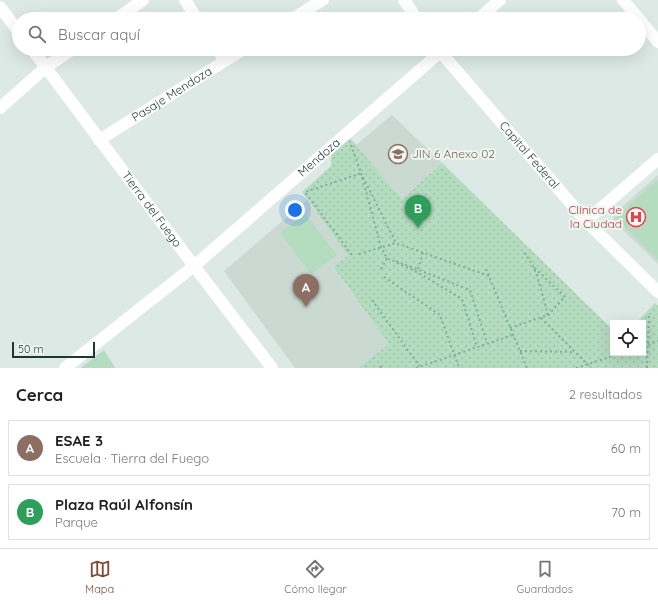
<!DOCTYPE html>
<html lang="es">
<meta charset="utf-8">
<style>
:root{--surface:#fff;--page:#f6f6f6;--text:#202124;--muted:#757577;--line:#e0e0e0;--accent:#814736}
body{margin:0;font-family:Quicksand,sans-serif;background:var(--page);color:var(--text)}
.controls{position:absolute;right:12px;bottom:12px;display:grid;overflow:hidden;border-radius:0px;box-shadow:0 4px 16px #0002}
.controls button{width:36px;height:36px;display:grid;place-items:center;padding:0;border:0;border-bottom:1px solid var(--line);background:var(--surface);color:var(--text);font:20px sans-serif}
.scale{position:absolute;left:12px;bottom:10px;width:83px;box-sizing:border-box;padding-left:4px;border:2px solid #1e3932;border-top:0;font-size:11px;line-height:14px;white-space:nowrap;color:#1e3932;-webkit-text-stroke:3px #edf6f1;paint-order:stroke}
.you{position:absolute;left:295px;top:210px;width:14px;height:14px;margin:-10px;border:3px solid #fff;border-radius:50%;background:#1a73e8;box-shadow:0 0 0 6px #1a73e833}
.badge{display:grid;place-items:center;width:26px;height:26px;border-radius:50%;background:var(--accent);color:#fff;font-size:13px;font-weight:700}
.pin{position:absolute;translate:-50% -33px;filter:drop-shadow(0 1px 2px #0008)}
.pin::after{content:'';position:absolute;top:21px;width:14px;height:12px;background:inherit;clip-path:polygon(0 0,100% 0,50% 100%)}
.list{margin:0;padding:0;list-style:none}
h2{display:flex;justify-content:space-between;align-items:center;height:52px;margin:0;padding:0 16px;font-size:17px}
h2 small{font-size:13px;font-weight:400;color:var(--muted)}
.list li{display:grid;grid-template-columns:26px 1fr auto;gap:12px;align-items:center;box-sizing:border-box;height:56px;margin:0 8px 8px;padding:0 8px;border:1px solid var(--line);border-radius:0px}
.list b{display:block;font-size:15px;white-space:nowrap}
.list p{margin:0;font-size:13px;white-space:nowrap;color:var(--muted)}
.list em{font-size:13px;font-style:normal;color:var(--muted)}
.icon{flex:none;width:22px;height:22px;fill:none;stroke:currentColor;stroke-width:2;stroke-linecap:round;stroke-linejoin:round}
.map{position:relative;flex:none;width:658px;height:368px;overflow:hidden}
.search{position:absolute;background:var(--surface);box-shadow:0 4px 16px #0002;left:12px;right:12px;top:12px;height:44px;display:flex;align-items:center;gap:10px;box-sizing:border-box;padding:0 14px;border-radius:22px;color:var(--muted);font-size:15px}
.sheet{height:180px;background:var(--surface)}
nav{display:flex;justify-content:space-around;align-items:center;box-sizing:border-box;height:56px;border-top:1px solid var(--line);background:var(--surface);font-size:11px;color:var(--muted)}
nav a{display:grid;justify-items:center;gap:2px}
nav .on{color:var(--accent)}
.map>svg:first-child{display:block}
.built{fill:#cbd9d3}
.grass{fill:#b4dcbf}
.park{fill:url(#park-dots)}
.lines{fill:none;stroke-linecap:round;stroke-linejoin:round}
.path{stroke:#7baf9f;stroke-width:2;stroke-dasharray:2 3;stroke-linecap:butt}
.street{stroke:#fff;stroke-width:12}
.labels{text-anchor:middle;stroke-width:4;stroke-linejoin:round;paint-order:stroke}
.street-label{font-size:12px;fill:#1e3932;stroke:#edf6f1}
.education-label{font-size:12px;fill:#785e54;stroke:#edf6f1;text-anchor:start}
.health-label{font-size:12px;fill:#be3a42;stroke:#edf6f1;text-anchor:end}
</style>
<div class="map">
<svg width="658" height="368" viewBox="0 0 658 368">
<defs>
<pattern id="park-dots" width="8" height="8" patternUnits="userSpaceOnUse"><rect width="8" height="8" fill="#b4dcbf"/><path d="M2 2h.1M6 6h.1" fill="none" stroke="#9abea5" stroke-width="1.8" stroke-linecap="round"/></pattern>
</defs>
<rect width="100%" height="100%" fill="#dce9e4"/>
<g class="built">
<polygon points="392,115 442,163 402,199 356,145"/>
<polygon points="658,175 658,264 613,220 614,214"/>
<polygon points="307,200 348,256 333,268 389,344 358,368 295,368 224,271"/>
</g>
<g class="grass">
<polygon points="658,180 658,260 617,219 617,216"/>
<polygon points="305,214 337,255 311,274 280,233"/>
<polygon points="104,350 115,368 81,368 82,367"/>
</g>
<polygon class="park" points="350,138 402,199 442,163 613,330 613,353 643,353 643,323 636,323 655,303 658,306 658,368 358,368 389,344 333,267 348,256 302,192 331,166 331,155"/>
<g class="lines">
<g class="path">
<polyline points="351,145 361,173 381,247 387,258 417,272 462,299 477,347"/>
<polyline points="363,177 396,243"/>
<path d="M524 253C538 267 542 296 548 315"/>
<polyline points="359,254 396,243 489,276"/>
<polyline points="352,255 305,192 362,173"/>
<polyline points="396,261 470,290 487,343"/>
<polyline points="381,269 387,258"/>
<polyline points="418,269 423,252"/>
<polyline points="486,269 527,368"/>
<polyline points="384,277 440,315 459,368"/>
<polyline points="372,300 420,367"/>
<polyline points="541,318 591,368"/>
<polyline points="510,328 548,315 565,297 534,267"/>
<polyline points="643,346 658,341"/>
<polyline points="520,351 575,352"/>
<polyline points="380,366 381,368"/>
<polyline points="416,368 513,335"/>
<polyline points="576,368 622,353"/>
<polyline points="647,368 649,314"/>
</g>
<g class="street">
<polyline points="185,0 197,19"/>
<polyline points="404,0 417,19"/>
<polyline points="623,0 639,19"/>
<polyline points="0,7 19,32"/>
<polyline points="116,19 143,0"/>
<polyline points="292,19 323,0"/>
<polyline points="478,19 500,0"/>
<polyline points="639,19 658,42"/>
<path id="s1" d="M32 49 194 266 272 368"/>
<polyline points="217,49 225,61"/>
<path id="s2" d="M438 49 586 221 658 292"/>
<polyline points="0,108 46,67 73,49"/>
<path id="s3" d="M99 140 244 49"/>
<polyline points="586,221 658,159"/>
<path id="s4" d="M65 368 194 266 444 49"/>
</g>
</g>
<defs>
<symbol id="school-ring" viewBox="-11 -11 22 22"><circle r="9.5" fill="#edf6f1" stroke="#8d6e63" stroke-width="1.5"/><path d="M0-5L7-2L0 1L-7-2ZM-4 1L0 2.5L4 1V4Q0 6-4 4Z" fill="#8d6e63"/></symbol>
<symbol id="hospital-ring" viewBox="-11 -11 22 22"><circle r="9.5" fill="#edf6f1" stroke="#e0444e" stroke-width="1.5"/><path d="M-5-5h3v3.5h4V-5h3V5h-3V1.5h-4V5h-3Z" fill="#e0444e"/></symbol>
</defs>
<g fill-rule="evenodd">
<use href="#school-ring" x="387" y="143" width="22" height="22"/>
<use href="#hospital-ring" x="625" y="206" width="22" height="22"/>
</g>
<g class="labels">
<g class="street-label">
<text dy="4" stroke="none"><textPath href="#s3" startOffset="86">Pasaje Mendoza</textPath></text>
<text dy="4" stroke="none"><textPath href="#s2" startOffset="140">Capital Federal</textPath></text>
<text dy="4" stroke="none"><textPath href="#s4" startOffset="330">Mendoza</textPath></text>
<text dy="4" stroke="none"><textPath href="#s1" startOffset="200">Tierra del Fuego</textPath></text>
</g>
<g class="education-label">
<text x="412" y="158">JIN 6 Anexo 02</text>
</g>
<g class="health-label">
<text x="622" y="214">Clínica de<tspan x="622" dy="14">la Ciudad</tspan></text>
</g>
</g>
</svg>
<div class="controls">
<button><svg class="icon" aria-label="locate" viewBox="0 0 24 24"><circle cx="12" cy="12" r="6"/><path d="M12 2v4M12 18v4M2 12h4M18 12h4"/></svg></button>
</div>
<div class="scale">50 m</div>
<div class="you"></div>
<div class="pin badge" style="left:306px;top:307px;background:#8d6e63">A</div>
<div class="pin badge" style="left:418px;top:228px;background:#2e9e5b">B</div>
<div class="search"><svg class="icon" aria-label="search" viewBox="0 0 24 24"><circle cx="10" cy="10" r="6"/><path d="M15 15l6 6"/></svg>Buscar aquí</div>
</div>
<section class="sheet">
<h2>Cerca<small>2 resultados</small></h2>
<ul class="list">
<li><span class="badge" style="background:#8d6e63">A</span><div><b>ESAE 3</b><p>Escuela · Tierra del Fuego</p></div><em>60 m</em></li>
<li><span class="badge" style="background:#2e9e5b">B</span><div><b>Plaza Raúl Alfonsín</b><p>Parque</p></div><em>70 m</em></li>
</ul>
</section>
<nav>
<a class="on"><svg class="icon" aria-label="map" viewBox="0 0 24 24"><path d="M3 6l6-2 6 2 6-2v14l-6 2-6-2-6 2zM9 4v14M15 6v14"/></svg>Mapa</a>
<a><svg class="icon" aria-label="directions" viewBox="0 0 24 24"><path d="M12 3l9 9-9 9-9-9zM9 14v-3h6M13 9l2 2-2 2"/></svg>Cómo llegar</a>
<a><svg class="icon" aria-label="saved" viewBox="0 0 24 24"><path d="M7 4h10v16l-5-4-5 4z"/></svg>Guardados</a>
</nav>
